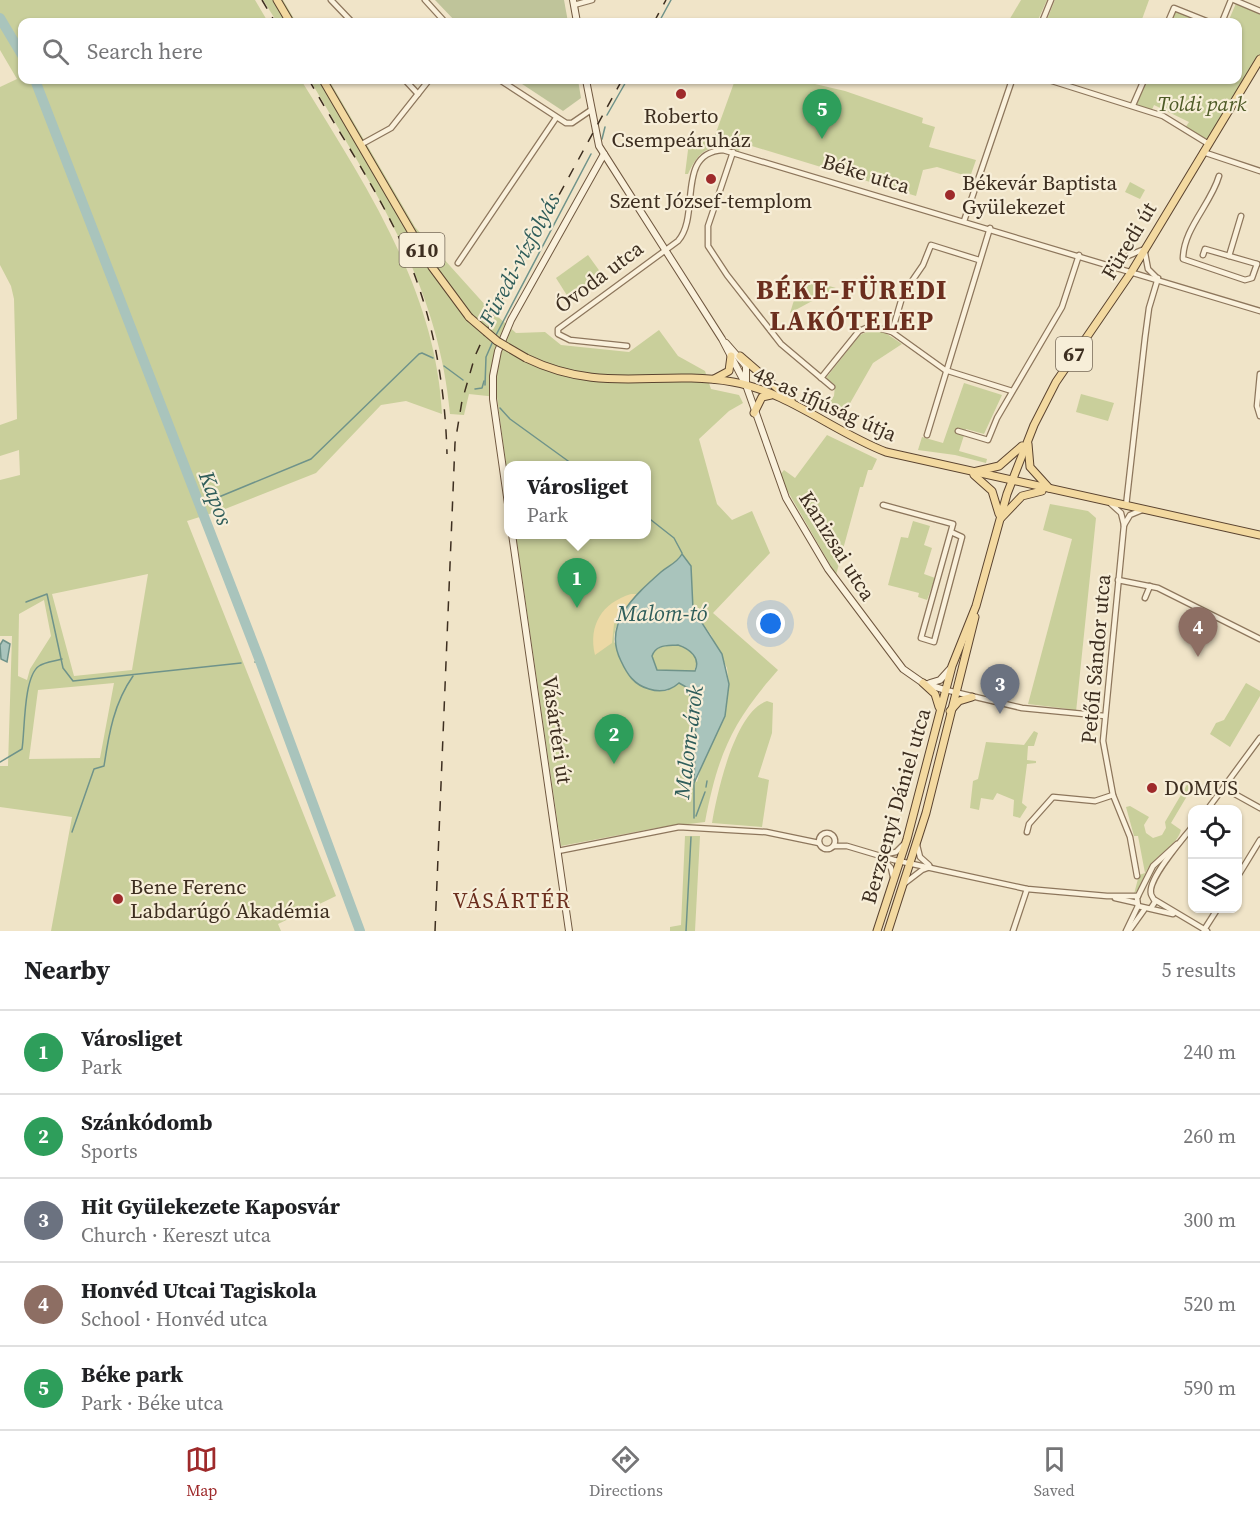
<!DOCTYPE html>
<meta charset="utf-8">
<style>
:root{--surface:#fff;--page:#f6f6f6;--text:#202124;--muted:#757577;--line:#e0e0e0;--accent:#9e2a2b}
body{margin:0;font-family:"Source Serif 4",serif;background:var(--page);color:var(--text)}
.controls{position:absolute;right:18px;bottom:18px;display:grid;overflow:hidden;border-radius:12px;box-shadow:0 2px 4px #0004}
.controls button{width:54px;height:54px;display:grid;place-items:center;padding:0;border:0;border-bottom:2px solid var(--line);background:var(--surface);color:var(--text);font:30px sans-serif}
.you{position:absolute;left:771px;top:624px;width:21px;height:21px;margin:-15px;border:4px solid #fff;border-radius:50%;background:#1a73e8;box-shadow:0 0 0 9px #1a73e833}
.badge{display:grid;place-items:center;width:39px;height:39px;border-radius:50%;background:var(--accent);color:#fff;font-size:20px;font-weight:700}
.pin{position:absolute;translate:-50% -50px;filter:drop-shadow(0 2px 3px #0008)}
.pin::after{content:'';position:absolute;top:32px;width:21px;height:18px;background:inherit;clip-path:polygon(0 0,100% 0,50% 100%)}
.popup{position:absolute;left:504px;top:461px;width:147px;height:78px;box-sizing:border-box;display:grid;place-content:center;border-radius:12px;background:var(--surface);filter:drop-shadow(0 2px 4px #0005);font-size:20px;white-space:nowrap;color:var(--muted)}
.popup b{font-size:22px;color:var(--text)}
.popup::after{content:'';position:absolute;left:50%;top:100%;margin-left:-12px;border:12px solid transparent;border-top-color:var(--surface)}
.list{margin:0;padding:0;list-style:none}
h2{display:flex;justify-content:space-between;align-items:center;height:78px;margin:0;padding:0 24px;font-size:26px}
h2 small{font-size:20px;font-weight:400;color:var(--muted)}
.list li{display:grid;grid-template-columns:39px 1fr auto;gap:18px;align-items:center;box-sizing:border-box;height:84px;padding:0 24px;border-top:2px solid var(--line)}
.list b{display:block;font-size:22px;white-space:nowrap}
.list p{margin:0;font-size:20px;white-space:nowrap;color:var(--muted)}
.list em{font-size:20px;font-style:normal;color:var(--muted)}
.icon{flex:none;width:33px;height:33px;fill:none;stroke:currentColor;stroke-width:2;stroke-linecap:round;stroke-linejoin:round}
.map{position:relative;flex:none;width:1260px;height:931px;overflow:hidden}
.search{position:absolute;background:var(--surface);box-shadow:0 2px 4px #0004;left:18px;right:18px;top:18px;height:66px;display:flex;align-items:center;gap:15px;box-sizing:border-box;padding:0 21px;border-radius:12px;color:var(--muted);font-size:22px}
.sheet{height:498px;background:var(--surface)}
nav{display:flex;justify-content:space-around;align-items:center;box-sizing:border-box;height:84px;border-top:2px solid var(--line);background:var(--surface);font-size:16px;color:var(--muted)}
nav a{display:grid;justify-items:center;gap:3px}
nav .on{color:var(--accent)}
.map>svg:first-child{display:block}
.green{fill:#c9cf9b;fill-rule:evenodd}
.sand{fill:#ecd9a5}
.cemetery{fill:#bfc49a}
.water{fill:#a9c4bc;stroke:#6f938a;stroke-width:1.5;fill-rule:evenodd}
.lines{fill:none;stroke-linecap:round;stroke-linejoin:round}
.stream{stroke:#6f938a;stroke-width:1.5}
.river{stroke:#a9c4bc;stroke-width:10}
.street-casing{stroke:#8d765c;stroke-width:7}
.secondary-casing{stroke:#6f573f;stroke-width:8}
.primary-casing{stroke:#5b4430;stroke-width:9}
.street{stroke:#faf1dc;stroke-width:4.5}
.secondary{stroke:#faf1dc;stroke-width:6}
.primary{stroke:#f3d9a0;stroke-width:7}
.rail{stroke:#3d2e20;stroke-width:1.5;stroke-dasharray:10 10;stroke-linecap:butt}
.primary-bridge-casing{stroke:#5b4430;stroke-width:9;stroke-linecap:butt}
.primary-bridge{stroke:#f3d9a0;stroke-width:7}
.poi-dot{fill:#9e2a2b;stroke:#f7eed8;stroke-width:2}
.labels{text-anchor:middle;stroke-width:4.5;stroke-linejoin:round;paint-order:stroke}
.shield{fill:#f7eed8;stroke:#756857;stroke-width:1.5}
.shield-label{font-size:20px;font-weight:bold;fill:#3d2e20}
.park-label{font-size:21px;font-style:italic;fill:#4d5a26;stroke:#f7eed8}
.poi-label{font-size:21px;fill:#3d2e20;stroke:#f7eed8;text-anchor:start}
.street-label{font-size:21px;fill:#3d2e20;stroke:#f7eed8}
.water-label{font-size:22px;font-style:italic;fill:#2f5d5a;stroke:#f7eed8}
.neighbourhood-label{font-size:22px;letter-spacing:1.5px;fill:#6b2e1e;stroke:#f7eed8}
.district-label{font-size:27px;font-weight:bold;letter-spacing:1.5px;fill:#6b2e1e;stroke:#f7eed8}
</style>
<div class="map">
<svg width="1260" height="931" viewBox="0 0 1260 931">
<rect width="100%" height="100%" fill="#f0e4c8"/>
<g class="green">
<path d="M0 0H255L268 22H22V80H301C364 183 436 289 442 414L406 401 381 405 316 473 225 509 187 521 336 896 278 924 281 931H51L72 817 0 807V766H8L12 636H0V480L20 475 19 450 0 456V425L17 419 14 299 11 286 0 265V87L17 79 0 50ZM148 574 132 670 74 676 52 594ZM44 600 51 636 30 669 27 680 18 676 19 614ZM114 683 100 758 29 759 38 690Z"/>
<polygon points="263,0 283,0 296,22 277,22"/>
<polygon points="1021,0 1047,0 1037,22 1008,22"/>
<polygon points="1055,0 1149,0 1141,22 1046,22"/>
<polygon points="1237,1 1260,11 1260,59 1207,143 1185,128 1189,122 1154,105 1151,112 1133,105 1144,80 1202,80 1212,84 1214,80 1238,80 1238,22 1228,22"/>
<polygon points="1174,8 1209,22 1168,22"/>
<path d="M310 80H329L415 227 487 307 516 333 545 332 561 345 629 352 659 330 678 356 705 371 711 389 739 395 743 403 729 411 699 439 717 504 732 520 752 511 770 553 713 613 778 670C732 722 718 754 705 822L656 828 561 846 516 535 646 534V466H508V479L497 397 469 394 464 415 450 414C438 283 374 190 310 80ZM679 560 691 566 693 609 711 635 727 668 729 684 725 716 703 760 697 782 692 779 696 719 688 688 679 683 667 691 652 690 614 642C613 609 653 577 679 560Z"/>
<path d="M735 80H798L845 91 923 118 922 123 935 127 929 147 976 160 970 177 937 167 923 170 916 196 742 143 739 151C712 144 701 146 688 174H685L689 142 693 138 713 141Z"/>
<polygon points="1130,182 1145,190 1140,199 1125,192"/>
<polygon points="588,255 601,273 568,297 556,278"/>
<polygon points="805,279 836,288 790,313 800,281 804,282"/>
<polygon points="871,330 884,332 902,344 873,363 841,419 824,410 834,396 835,385 826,378 860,335"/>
<polygon points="964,383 1002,395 984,434 966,429 959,451 987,459 986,463 955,455 918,450 922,437 943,443"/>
<polygon points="1081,394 1114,403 1108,421 1076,412"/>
<polygon points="827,435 877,459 872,470 868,470 863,487 860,487 836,575 779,476 784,470 795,478"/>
<polygon points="1050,504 1088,511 1096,518 1076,712 1069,712 1069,709 1028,704 1072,539 1043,530"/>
<polygon points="913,521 930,526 924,545 932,548 924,574 935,578 927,600 918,597 919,593 888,585 901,537 908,538"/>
<path d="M678 645C690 649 701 658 694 671L657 670 652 655C657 645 668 646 678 645Z"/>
<polygon points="1246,683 1260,691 1260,696 1230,747 1210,734 1216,723 1224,720"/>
<path d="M767 701 773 703 772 733 758 777 769 780 762 827 712 823C717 793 735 711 767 701Z"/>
<polygon points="1034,731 1038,733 1034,746 1028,746 1027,760 1036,761 1036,763 1027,764 1022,803 1027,807 1020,818 1013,816 1014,800 997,793 993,800 981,798 979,810 970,808 973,781 978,779 986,742 1024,745"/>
<path d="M1188 783 1193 786 1171 823 1181 830C1177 845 1160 853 1150 865 1143 874 1143 885 1134 894L1139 875 1145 873 1138 836H1134L1126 807 1130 806 1149 817 1144 825 1146 833 1153 838 1162 835 1166 828 1165 822Z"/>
<polygon points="685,836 700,836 695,931 670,931 670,927 681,925"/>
</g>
<path class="sand" d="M631 594H637L614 624 612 643 595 655C588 625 602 603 631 594Z"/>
<g class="cemetery">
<polygon points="435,0 564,0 568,22 456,22"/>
<polygon points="516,80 578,80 581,98 563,111"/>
</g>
<g class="water">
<path d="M682 554 691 566 693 609 722 654 729 684 725 716 694 783 696 719 688 688 679 683C670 691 661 693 649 689 634 685 627 674 621 661 602 624 635 595 661 572 668 566 677 563 682 554ZM678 645C690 649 701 658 695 671L657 670 652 656C656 644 668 646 678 645Z"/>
<polygon points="3,640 10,644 7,662 1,659 0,645"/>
</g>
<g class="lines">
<g class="stream">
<polyline points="659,22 671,0"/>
<polyline points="607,115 627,80"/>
<polyline points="602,139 605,127"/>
<polyline points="495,337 591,154"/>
<polyline points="444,366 463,380"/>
<polyline points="485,385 486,357 493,341"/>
<polyline points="475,389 482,388 484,381"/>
<polyline points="500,408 510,419 575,466"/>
<polyline points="208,504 214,499 311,459 419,354 422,353 433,358"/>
<polyline points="201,509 204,508"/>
<polyline points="646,516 674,538 682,553"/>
<polyline points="26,602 47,594 63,668 73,681 241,663"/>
<polyline points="255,662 260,661"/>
<path d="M0 762 22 749C25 732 23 677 39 666 44 662 55 661 62 659"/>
<polyline points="706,787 707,781"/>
<polyline points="696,816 705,792"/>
<polyline points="694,818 694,783"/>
<path d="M72 832 94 769 104 766C109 733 114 703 133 676"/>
<polyline points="686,931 691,837"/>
</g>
<g class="river">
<polyline points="0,18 22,55"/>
<polyline points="35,80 260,661 360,931"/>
</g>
<defs>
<g id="street">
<polyline points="331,0 352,22"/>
<polyline points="425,0 445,22"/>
<polyline points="1234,0 1260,11"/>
<polyline points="574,5 592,0"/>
<polyline points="1042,22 1051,0"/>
<polyline points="1168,22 1174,8 1209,22"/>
<polyline points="1222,22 1231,0"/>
<polyline points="405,80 418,94"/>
<polyline points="500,80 566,123 572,123 591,110"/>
<polyline points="1049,80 1163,116 1207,143"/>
<polyline points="1133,105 1144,80"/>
<polyline points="362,144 391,128 429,80"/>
<polyline points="733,152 708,226 708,246 727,275 781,344 832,387"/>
<polyline points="1203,152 1260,171"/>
<path d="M1219 176C1211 204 1183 229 1183 259L1245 280 1252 278 1257 264"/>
<polyline points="964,221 1012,80"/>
<polyline points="1145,253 1148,269 1156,277"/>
<polyline points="1203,255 1205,249 1257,264"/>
<polyline points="1229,256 1241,216"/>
<polyline points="458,263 556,118"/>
<polyline points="1109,264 1142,250"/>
<polyline points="892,332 903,294 923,265 931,245 979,260"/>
<path d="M627 346 570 340 558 334V329L678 241C701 215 675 153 723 150L1260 311"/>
<polyline points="1260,374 1257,406 1260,416"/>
<polyline points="821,378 859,331 871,326 892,332 945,370 1012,391"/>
<polyline points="958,431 988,440 997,418 1062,307 1079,255"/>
<polyline points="927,435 990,228"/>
<polyline points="1111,504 1121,513 1124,525 1103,741 1113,795 1130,837 1137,876"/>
<polyline points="883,505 953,524 921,638 934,642 962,537 951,532"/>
<polyline points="1126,506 1145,338 1149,308 1158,278"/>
<polyline points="1124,525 1130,515 1142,510"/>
<polyline points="1118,580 1158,588 1260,639"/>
<polyline points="1145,598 1150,586"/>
<polyline points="946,690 1022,708 1105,716"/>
<polyline points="1224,788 1260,808"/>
<polyline points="1207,810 1260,738"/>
<polyline points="1027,832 1029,824 1053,797 1095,801 1113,795"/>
<circle cx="827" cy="841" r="8"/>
<polyline points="917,845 920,857 929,865"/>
<polyline points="834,846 847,846 894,860 1027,889 1107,896 1138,896"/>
<polyline points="558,851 679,827 766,832 819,843"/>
<polyline points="881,855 896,852 903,845"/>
<polyline points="881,857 891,868 893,877"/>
<polyline points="1238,876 1260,840"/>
<polyline points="905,883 922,870 930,867"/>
<polyline points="1115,898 1137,903"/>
<polyline points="1155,900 1207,931"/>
<polyline points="1138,906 1137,898 1153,866 1177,844"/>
<polyline points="1138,906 1173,914"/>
<path d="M1151 908 1155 902C1154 899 1152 897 1151 894 1147 879 1183 839 1192 827"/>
<polyline points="1204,930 1218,908"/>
<polyline points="1013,931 1027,889"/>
<polyline points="1126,931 1138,906"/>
<polyline points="1129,931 1144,910"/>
</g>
<g id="secondary">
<polyline points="573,0 577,22"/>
<polyline points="586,80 599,146 722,339 746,385 786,498 828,569 903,669 923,683 945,690"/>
<polyline points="726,343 746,366 746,384"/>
<polyline points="508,504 493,399 493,376 498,351 511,320 604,154"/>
<polyline points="512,534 569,931"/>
<polyline points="930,683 940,680 950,669"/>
</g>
<g id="primary">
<polyline points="277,0 290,22"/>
<polyline points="323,80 432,267 469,317"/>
<polyline points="740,356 791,400"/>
<path d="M526 358C602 395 657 369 733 382 788 392 834 432 886 452L1260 535"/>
<polyline points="714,379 729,371 731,356"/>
<polyline points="754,413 762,397 771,395"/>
<polyline points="1028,444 1030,467 1049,488"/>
<polyline points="973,472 999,466 1022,446"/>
<polyline points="974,475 992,491 999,514"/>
<polyline points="1001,518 1022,496 1042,491"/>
<polyline points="923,683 935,694 939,707"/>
<polyline points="950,711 959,701 972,697"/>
<polyline points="877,931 907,839 952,666 976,606 1007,494 1034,425 1056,382 1132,271 1260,59"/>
<polyline points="888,931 926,813 975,617"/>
</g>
</defs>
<use href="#street" class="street-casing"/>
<use href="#secondary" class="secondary-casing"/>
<use href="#primary" class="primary-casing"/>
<use href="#street" class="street"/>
<use href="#secondary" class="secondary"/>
<use href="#primary" class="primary"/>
<g class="rail">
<polyline points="262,0 275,22"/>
<polyline points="654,22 666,0"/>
<path d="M309 80C339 133 375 186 401 242 432 310 445 381 447 454"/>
<polyline points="435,931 455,443 462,401 475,356 497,308 622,80"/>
</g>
<defs>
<polyline id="primary-bridge" points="469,317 497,341 526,358"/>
</defs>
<use href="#primary-bridge" class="primary-bridge-casing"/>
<use href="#primary-bridge" class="primary-bridge"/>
</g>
<g class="poi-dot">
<circle cx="681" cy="94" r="6"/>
<circle cx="711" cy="179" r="6"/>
<circle cx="950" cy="195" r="6"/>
<circle cx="1152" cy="788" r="6"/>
<circle cx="118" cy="899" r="6"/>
</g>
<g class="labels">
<g class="shield">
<rect x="399.5" y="233" width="45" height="34" rx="4.5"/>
<rect x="1056" y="337" width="36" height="34" rx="4.5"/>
</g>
<g class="shield-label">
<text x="422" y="257">610</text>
<text x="1074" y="361">67</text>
</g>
<g class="park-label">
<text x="1202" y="111">Toldi park</text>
</g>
<g class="poi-label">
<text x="681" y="123" text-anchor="middle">Roberto<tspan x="681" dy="24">Csempeáruház</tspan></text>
<text x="962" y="190">Békevár Baptista<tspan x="962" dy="24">Gyülekezet</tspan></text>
<text x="711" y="208" text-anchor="middle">Szent József-templom</text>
<text x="1164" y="795">DOMUS</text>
<text x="130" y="894">Bene Ferenc<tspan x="130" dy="24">Labdarúgó Akadémia</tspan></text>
</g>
<g class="street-label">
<text transform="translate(866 174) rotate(17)" y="7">Béke utca</text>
<text transform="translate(1129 241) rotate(-59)" y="7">Füredi út</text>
<text transform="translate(599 277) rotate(-37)" y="7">Óvoda utca</text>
<text transform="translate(825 404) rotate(24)" y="7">48-as ifjúság útja</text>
<text transform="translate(837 546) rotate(58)" y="7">Kanizsai utca</text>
<text transform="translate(1096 659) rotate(-85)" y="7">Petőfi Sándor utca</text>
<text transform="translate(557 730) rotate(82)" y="7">Vásártéri út</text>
<text transform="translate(896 806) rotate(-74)" y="7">Berzsenyi Dániel utca</text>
</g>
<g class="water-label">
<text transform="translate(519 259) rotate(-62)" y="8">Füredi-vízfolyás</text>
<text transform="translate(216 498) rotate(69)" y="8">Kapos</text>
<text x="662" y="621">Malom-tó</text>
<text transform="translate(688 742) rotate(-83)" y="8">Malom-árok</text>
</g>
<g class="neighbourhood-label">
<text x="512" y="908">VÁSÁRTÉR</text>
</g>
<g class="district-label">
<text x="852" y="299">BÉKE-FÜREDI<tspan x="852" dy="31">LAKÓTELEP</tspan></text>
</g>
</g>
</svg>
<div class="controls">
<button><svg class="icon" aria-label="locate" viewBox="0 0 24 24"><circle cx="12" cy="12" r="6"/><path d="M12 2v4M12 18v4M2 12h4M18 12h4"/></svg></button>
<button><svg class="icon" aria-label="layers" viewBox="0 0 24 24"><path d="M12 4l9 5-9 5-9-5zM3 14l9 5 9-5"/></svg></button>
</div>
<div class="you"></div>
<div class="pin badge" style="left:577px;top:608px;background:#2e9e5b">1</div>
<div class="popup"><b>Városliget</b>Park</div>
<div class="pin badge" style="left:614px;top:764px;background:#2e9e5b">2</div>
<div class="pin badge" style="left:1000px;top:714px;background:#6b7280">3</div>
<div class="pin badge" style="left:1198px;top:657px;background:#8d6e63">4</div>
<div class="pin badge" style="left:822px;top:139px;background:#2e9e5b">5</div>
<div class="search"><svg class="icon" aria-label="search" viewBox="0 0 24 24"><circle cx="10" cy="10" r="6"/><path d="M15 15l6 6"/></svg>Search here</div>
</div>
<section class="sheet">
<h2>Nearby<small>5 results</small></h2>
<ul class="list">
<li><span class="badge" style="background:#2e9e5b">1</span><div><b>Városliget</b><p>Park</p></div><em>240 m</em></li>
<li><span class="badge" style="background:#2e9e5b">2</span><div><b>Szánkódomb</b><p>Sports</p></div><em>260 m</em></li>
<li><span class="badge" style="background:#6b7280">3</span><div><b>Hit Gyülekezete Kaposvár</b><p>Church · Kereszt utca</p></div><em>300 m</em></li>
<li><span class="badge" style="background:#8d6e63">4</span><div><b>Honvéd Utcai Tagiskola</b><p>School · Honvéd utca</p></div><em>520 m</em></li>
<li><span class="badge" style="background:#2e9e5b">5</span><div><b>Béke park</b><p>Park · Béke utca</p></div><em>590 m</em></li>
</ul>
</section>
<nav>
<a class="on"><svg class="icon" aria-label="map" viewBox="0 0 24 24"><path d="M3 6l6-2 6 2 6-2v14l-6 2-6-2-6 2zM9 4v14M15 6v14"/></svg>Map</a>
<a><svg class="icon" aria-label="directions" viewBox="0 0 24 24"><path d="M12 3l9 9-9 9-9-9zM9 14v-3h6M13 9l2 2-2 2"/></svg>Directions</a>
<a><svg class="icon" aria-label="saved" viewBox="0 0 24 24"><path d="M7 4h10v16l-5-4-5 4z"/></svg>Saved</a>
</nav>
